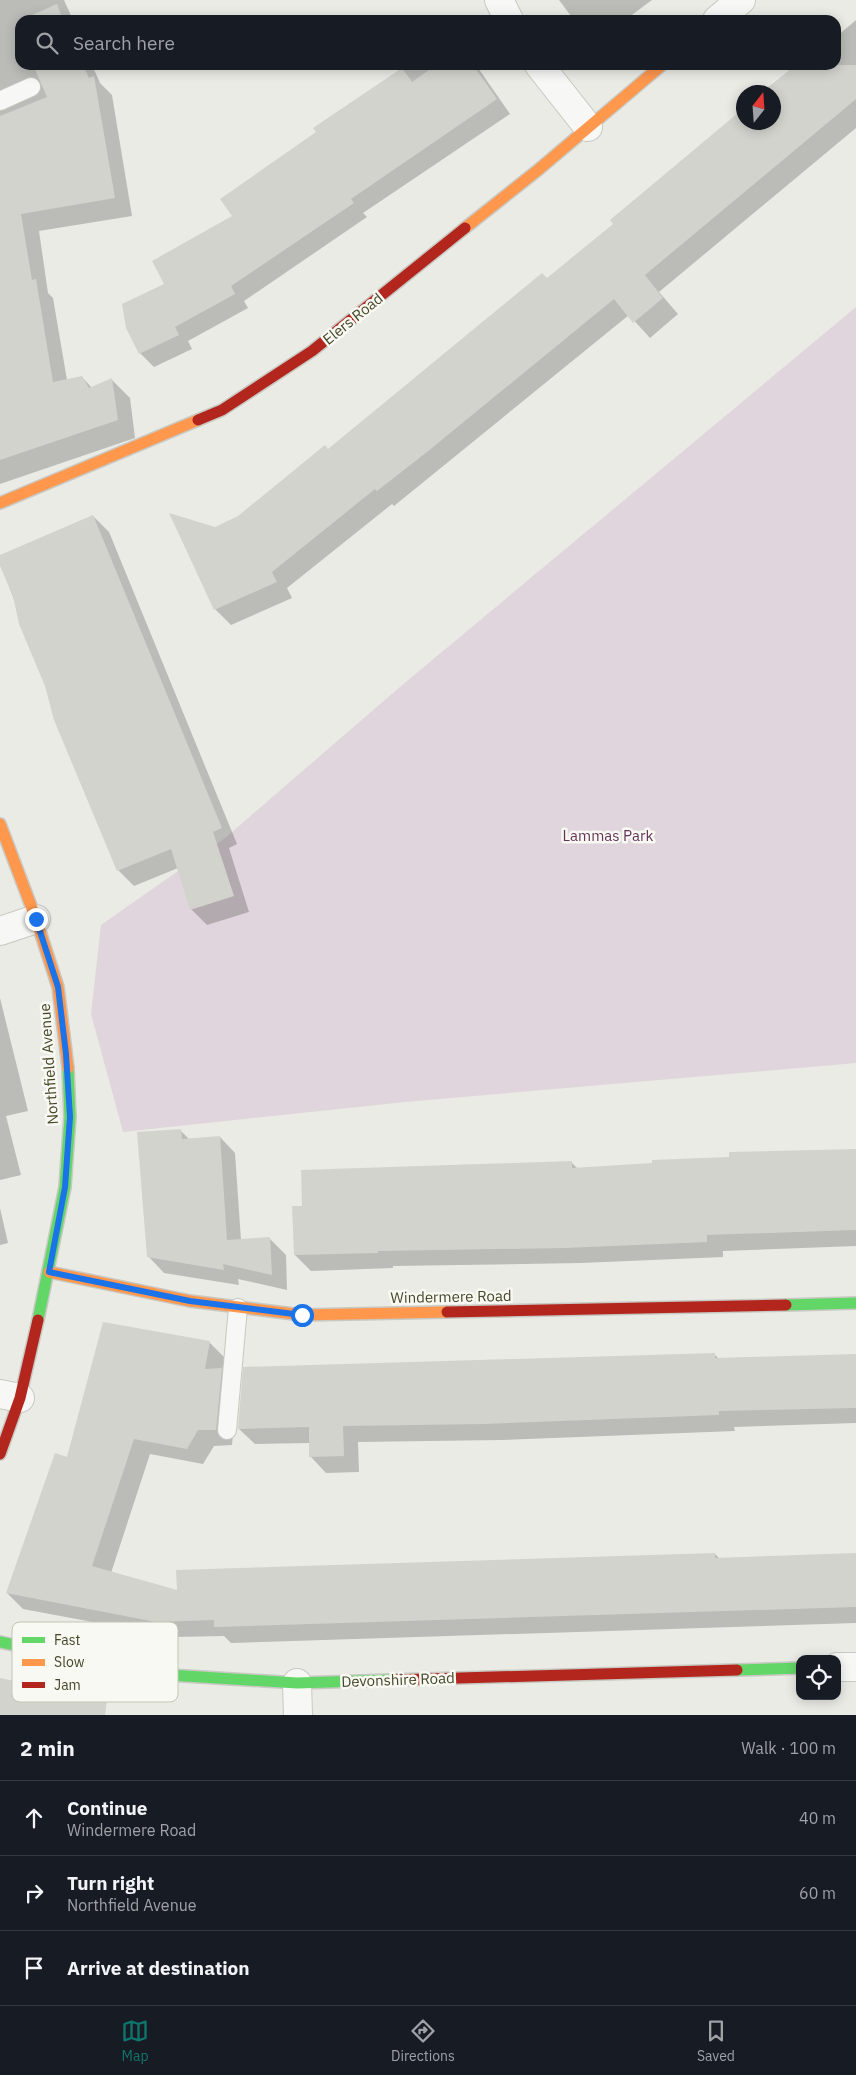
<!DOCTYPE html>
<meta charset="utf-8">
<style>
:root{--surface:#171b24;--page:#20242c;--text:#f1f3f6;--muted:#9ea1a6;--line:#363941;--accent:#0f766e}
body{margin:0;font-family:"IBM Plex Sans",sans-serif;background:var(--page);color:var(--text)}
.controls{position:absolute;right:15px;bottom:15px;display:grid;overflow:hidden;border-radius:10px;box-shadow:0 2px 12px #0003}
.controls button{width:45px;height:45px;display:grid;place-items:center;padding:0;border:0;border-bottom:1px solid var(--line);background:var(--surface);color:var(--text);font:25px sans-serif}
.compass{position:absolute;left:736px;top:85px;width:45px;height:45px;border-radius:50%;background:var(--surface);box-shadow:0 2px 12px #0003;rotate:17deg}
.stop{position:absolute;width:15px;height:15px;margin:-11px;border:4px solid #1a73e8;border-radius:50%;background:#fff}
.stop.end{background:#1a73e8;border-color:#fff;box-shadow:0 1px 5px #0008}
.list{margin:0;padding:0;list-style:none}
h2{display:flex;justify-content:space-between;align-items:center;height:65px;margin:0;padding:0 20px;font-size:21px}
h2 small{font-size:16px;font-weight:400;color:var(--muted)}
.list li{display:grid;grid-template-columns:32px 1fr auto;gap:15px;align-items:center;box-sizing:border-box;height:75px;padding:0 20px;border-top:1px solid var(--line)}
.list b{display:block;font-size:19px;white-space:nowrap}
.list p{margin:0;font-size:16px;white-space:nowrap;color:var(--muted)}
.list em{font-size:16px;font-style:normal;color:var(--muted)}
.icon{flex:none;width:28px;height:28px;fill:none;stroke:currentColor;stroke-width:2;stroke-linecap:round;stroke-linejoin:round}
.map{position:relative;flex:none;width:856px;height:1715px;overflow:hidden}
.search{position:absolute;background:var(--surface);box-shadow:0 2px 12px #0003;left:15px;right:15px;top:15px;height:55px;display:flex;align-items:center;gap:12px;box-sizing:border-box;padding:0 18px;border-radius:15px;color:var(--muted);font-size:19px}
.sheet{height:290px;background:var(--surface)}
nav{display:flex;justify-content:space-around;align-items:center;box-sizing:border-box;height:70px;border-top:1px solid var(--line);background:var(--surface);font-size:14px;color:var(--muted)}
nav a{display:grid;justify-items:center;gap:2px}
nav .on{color:var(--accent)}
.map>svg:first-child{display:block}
.green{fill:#e0d5dc}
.shadow{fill:#0003}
.building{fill:#d3d3ce}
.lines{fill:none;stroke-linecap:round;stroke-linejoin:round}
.lane-casing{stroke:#c8c9c3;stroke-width:20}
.street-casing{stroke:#c8c9c3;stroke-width:30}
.fast-casing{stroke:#c8c9c3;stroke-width:14}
.slow-casing{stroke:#c8c9c3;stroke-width:14}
.jam-casing{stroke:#c8c9c3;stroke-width:14}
.lane{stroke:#f7f7f5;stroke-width:18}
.street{stroke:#f7f7f5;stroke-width:28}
.fast{stroke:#63d668;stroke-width:11}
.slow{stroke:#ff974d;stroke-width:11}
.jam{stroke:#b3261e;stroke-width:11}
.route{stroke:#1a73e8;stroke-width:6}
.labels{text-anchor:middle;stroke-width:5;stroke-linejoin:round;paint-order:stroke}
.street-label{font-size:15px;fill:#454729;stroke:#f9f9f3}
.park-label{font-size:15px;fill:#643458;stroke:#f9f9f3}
.key{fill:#f9f9f3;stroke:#c3c4b6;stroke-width:1}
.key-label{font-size:14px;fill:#454729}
</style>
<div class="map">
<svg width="856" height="1715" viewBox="0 0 856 1715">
<rect width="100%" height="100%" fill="#eaebe5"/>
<polygon class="green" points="856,307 856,1063 405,1102 123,1132 91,1014 101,925 225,838 401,686"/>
<g class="shadow">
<polygon points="0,0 64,0 73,20 20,20 20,65 92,65 100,83 112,95 132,216 39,231 48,293 53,298 67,380 82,377 92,388 112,380 130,398 135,438 0,484"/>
<polygon points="559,0 652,0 625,20 574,20"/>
<polygon points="856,20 856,128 659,292 678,314 650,338 629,315 442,467 394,506 392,504 287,588 292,598 231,625 215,609 215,528 239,518 329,450 547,280 744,122 774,122 774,92 763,92 796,65 836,65 836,37"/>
<polygon points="408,65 476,65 510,114 363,213 367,217 244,301 248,308 188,341 192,349 154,367 140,353 166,284 318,133 315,129"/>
<polygon points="93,516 109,532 237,844 229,848 249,912 207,925 191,909 178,868 134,886 118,870 0,563 0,556"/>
<polygon points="0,998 28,1111 6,1116 21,1175 0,1180"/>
<polygon points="181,1131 189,1139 220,1137 235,1153 241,1240 270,1239 286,1255 287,1290 238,1279 239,1285 164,1273 148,1256"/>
<polygon points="856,1150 856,1246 723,1251 723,1257 581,1263 393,1266 393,1268 311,1271 295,1255 571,1162 578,1169"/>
<polygon points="0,1208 8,1243 0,1245"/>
<polygon points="209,1342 225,1358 223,1371 237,1385 232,1445 214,1446 203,1464 150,1454 111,1573 179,1592 715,1554 720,1559 856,1555 856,1623 231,1643 224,1636 173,1637 23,1609 7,1593 68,1459"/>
<polygon points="714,1354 719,1359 856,1355 856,1423 734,1427 735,1431 501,1440 358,1442 359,1472 326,1473 311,1457 310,1443 255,1444 239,1429"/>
</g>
<g class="building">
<polygon points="57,4 63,20 21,20"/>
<polygon points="33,65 83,65 89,78 94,76 115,198 21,214 32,280 36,279 53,382 82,376 89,388 112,378 118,420 0,460 0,116 47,97"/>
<polygon points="436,65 473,65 497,99 351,199 354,203 231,286 235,294 175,327 179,335 139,354 126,328 122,304 164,284 152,261 232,216 220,199 316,132 313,128 402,68 412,82"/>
<polygon points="796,65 856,65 856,99 645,275 663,298 633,323 614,299 427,452 377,491 375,489 272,572 277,582 214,610 169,513 215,527 238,516 325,445 328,449 542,273 547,278 613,224 610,220 744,108 744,122 774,122 774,92 762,92"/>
<polygon points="93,515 222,828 213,832 234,896 190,910 171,849 117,871 54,720 45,686 19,624 13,596 0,566 0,555"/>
<polygon points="181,1129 182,1139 220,1136 227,1240 270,1237 272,1275 223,1264 224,1270 147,1257 137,1132"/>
<polygon points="856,1149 856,1230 707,1235 707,1242 564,1248 378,1251 378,1253 294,1255 292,1206 302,1206 301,1170 572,1161 572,1168 652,1163 652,1160 729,1157 729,1152"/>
<polygon points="103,1322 210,1341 205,1369 222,1368 216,1430 198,1430 187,1449 134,1439 92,1566 177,1590 176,1570 715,1553 715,1558 856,1553 856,1607 214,1627 214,1620 156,1622 6,1593 55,1453 67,1457"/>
<polygon points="715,1353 715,1358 856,1354 856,1408 719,1411 719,1415 484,1424 343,1426 344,1456 309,1457 309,1427 238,1429 243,1367"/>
<polygon points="0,1678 107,1700 105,1715 0,1715"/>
</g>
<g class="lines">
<defs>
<g id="lane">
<polyline points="0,101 31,87"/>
<polyline points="227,1430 238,1308"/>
</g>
<g id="street">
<polyline points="499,0 509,20"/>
<polyline points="717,20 741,0"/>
<polyline points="539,65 588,127"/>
<polyline points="0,931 36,919"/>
<polyline points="0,1394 20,1398"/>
<polyline points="837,1667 856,1667"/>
<polyline points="297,1683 298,1715"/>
</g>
<g id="fast">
<polyline points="786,1305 856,1303"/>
<polyline points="38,1320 65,1187 70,1117 68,1068"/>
<polyline points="0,1642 154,1674 297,1683 393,1680"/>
<polyline points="737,1670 800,1668"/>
</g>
<g id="slow">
<polyline points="465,228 538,170 662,65"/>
<polyline points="0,503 198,420"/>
<polyline points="0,824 36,919 58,987 68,1068"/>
<polyline points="49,1272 190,1301 302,1315 447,1312"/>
</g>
<g id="jam">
<polyline points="198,420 222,410 312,351 465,228"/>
<polyline points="447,1312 786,1305"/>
<polyline points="0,1454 20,1398 38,1320"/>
<polyline points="393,1680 737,1670"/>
</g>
</defs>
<use href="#lane" class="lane-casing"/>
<use href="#street" class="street-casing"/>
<use href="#fast" class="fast-casing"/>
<use href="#slow" class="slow-casing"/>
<use href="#jam" class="jam-casing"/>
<use href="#lane" class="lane"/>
<use href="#street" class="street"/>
<use href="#fast" class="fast"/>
<use href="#slow" class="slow"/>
<use href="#jam" class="jam"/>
</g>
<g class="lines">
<polyline class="route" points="36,919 58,987 66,1054 70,1117 65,1187 49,1272 190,1301 302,1315"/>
</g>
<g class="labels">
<g class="street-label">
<text transform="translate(353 319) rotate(-39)" y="5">Elers Road</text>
<text transform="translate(49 1064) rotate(-94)" y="5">Northfield Avenue</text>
<text transform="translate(451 1297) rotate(-1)" y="5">Windermere Road</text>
<text transform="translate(398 1680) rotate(-2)" y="5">Devonshire Road</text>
</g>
<g class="park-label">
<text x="608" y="841">Lammas Park</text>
</g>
</g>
<rect x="12" y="1622" width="166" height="80" rx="8" class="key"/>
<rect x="22" y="1637" width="23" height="6" fill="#63d668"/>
<rect x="22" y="1659" width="23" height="7" fill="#ff974d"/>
<rect x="22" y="1682" width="23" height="6" fill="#b3261e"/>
<g class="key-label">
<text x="54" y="1645">Fast</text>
<text x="54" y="1667">Slow</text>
<text x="54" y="1690">Jam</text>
</g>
</svg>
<div class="controls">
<button><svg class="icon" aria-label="locate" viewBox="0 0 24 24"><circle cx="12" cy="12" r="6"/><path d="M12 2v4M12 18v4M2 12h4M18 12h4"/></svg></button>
</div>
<svg class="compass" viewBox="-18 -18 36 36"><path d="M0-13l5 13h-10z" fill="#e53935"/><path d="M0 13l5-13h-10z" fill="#9ea1a6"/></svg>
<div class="stop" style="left:302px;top:1315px"></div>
<div class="stop end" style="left:36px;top:919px"></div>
<div class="search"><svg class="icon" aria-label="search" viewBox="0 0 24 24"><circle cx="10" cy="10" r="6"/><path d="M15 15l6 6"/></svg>Search here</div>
</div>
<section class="sheet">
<h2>2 min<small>Walk · 100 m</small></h2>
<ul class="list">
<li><svg class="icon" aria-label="ahead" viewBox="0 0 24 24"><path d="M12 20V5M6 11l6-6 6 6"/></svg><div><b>Continue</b><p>Windermere Road</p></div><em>40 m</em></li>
<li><svg class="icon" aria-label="right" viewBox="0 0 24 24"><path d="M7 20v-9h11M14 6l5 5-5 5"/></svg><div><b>Turn right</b><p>Northfield Avenue</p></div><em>60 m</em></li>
<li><svg class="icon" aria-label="arrive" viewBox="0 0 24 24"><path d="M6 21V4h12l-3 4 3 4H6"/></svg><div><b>Arrive at destination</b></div></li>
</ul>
</section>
<nav>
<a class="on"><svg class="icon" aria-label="map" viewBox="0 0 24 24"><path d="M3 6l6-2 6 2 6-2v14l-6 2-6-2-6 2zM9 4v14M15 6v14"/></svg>Map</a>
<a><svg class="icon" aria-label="directions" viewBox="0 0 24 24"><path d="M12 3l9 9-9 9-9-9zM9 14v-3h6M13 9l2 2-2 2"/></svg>Directions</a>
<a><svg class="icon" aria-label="saved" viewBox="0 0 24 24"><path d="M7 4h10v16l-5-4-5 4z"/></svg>Saved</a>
</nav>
